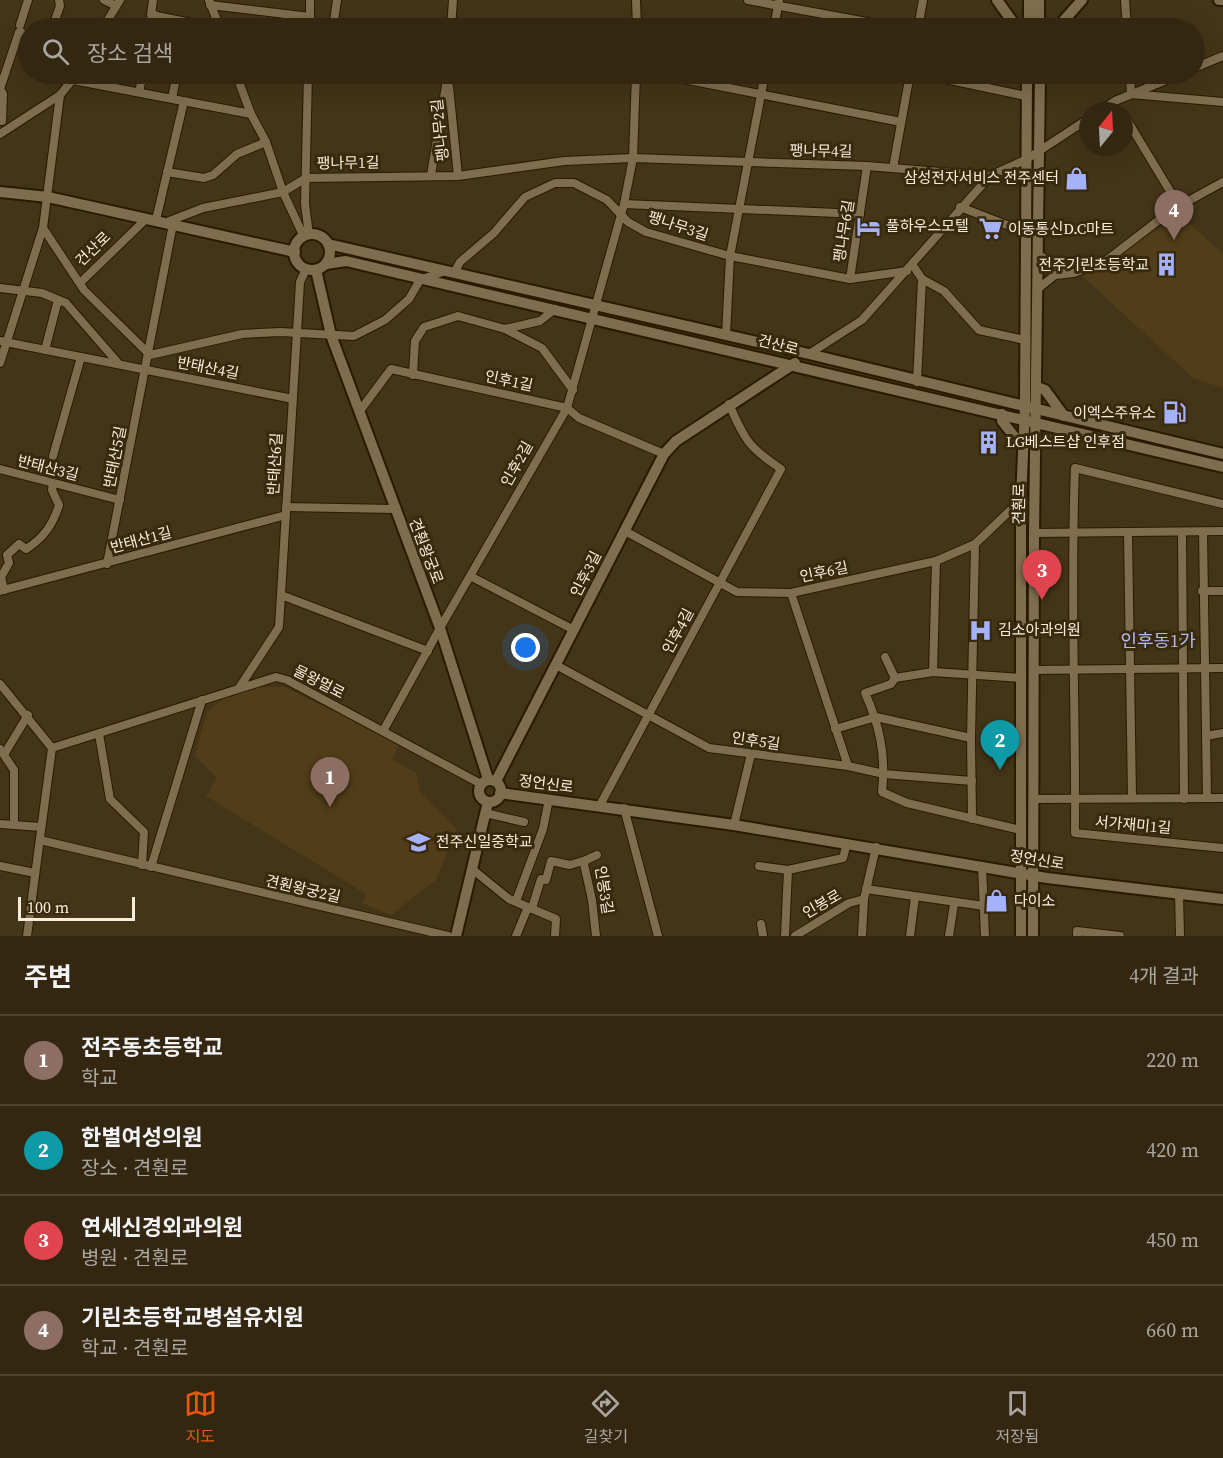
<!DOCTYPE html>
<html lang="ko">
<meta charset="utf-8">
<style>
:root{--surface:#332712;--page:#3b2f1b;--text:#f1f3f6;--muted:#a9a59f;--line:#4e4432;--accent:#ea580c}
body{margin:0;font-family:"Source Serif 4","Noto Sans KR",serif;background:var(--page);color:var(--text)}
.compass{position:absolute;left:1079px;top:102px;width:54px;height:54px;border-radius:50%;background:var(--surface);box-shadow:0 6px 24px #0002;rotate:18deg}
.scale{position:absolute;left:18px;bottom:15px;width:117px;box-sizing:border-box;padding-left:6px;border:3px solid #f7eddd;border-top:0;font-size:16px;line-height:21px;white-space:nowrap;color:#f7eddd;-webkit-text-stroke:4px #3a2a0d;paint-order:stroke}
.you{position:absolute;left:526px;top:648px;width:21px;height:21px;margin:-15px;border:4px solid #fff;border-radius:50%;background:#1a73e8;box-shadow:0 0 0 9px #1a73e833}
.badge{display:grid;place-items:center;width:39px;height:39px;border-radius:50%;background:var(--accent);color:#fff;font-size:20px;font-weight:700}
.pin{position:absolute;translate:-50% -50px;filter:drop-shadow(0 2px 3px #0008)}
.pin::after{content:'';position:absolute;top:32px;width:21px;height:18px;background:inherit;clip-path:polygon(0 0,100% 0,50% 100%)}
.list{margin:0;padding:0;list-style:none}
h2{display:flex;justify-content:space-between;align-items:center;height:78px;margin:0;padding:0 24px;font-size:26px}
h2 small{font-size:20px;font-weight:400;color:var(--muted)}
.list li{display:grid;grid-template-columns:39px 1fr auto;gap:18px;align-items:center;box-sizing:border-box;height:90px;padding:0 24px;border-top:2px solid var(--line)}
.list b{display:block;font-size:22px;white-space:nowrap}
.list p{margin:0;font-size:20px;white-space:nowrap;color:var(--muted)}
.list em{font-size:20px;font-style:normal;color:var(--muted)}
.icon{flex:none;width:33px;height:33px;fill:none;stroke:currentColor;stroke-width:2;stroke-linecap:round;stroke-linejoin:round}
.map{position:relative;flex:none;width:1223px;height:936px;overflow:hidden}
.search{position:absolute;background:var(--surface);box-shadow:0 6px 24px #0002;left:18px;right:18px;top:18px;height:66px;display:flex;align-items:center;gap:15px;box-sizing:border-box;padding:0 21px;border-radius:33px;color:var(--muted);font-size:22px}
.sheet{height:438px;background:var(--surface)}
nav{display:flex;justify-content:space-around;align-items:center;box-sizing:border-box;height:84px;border-top:2px solid var(--line);background:var(--surface);font-size:16px;color:var(--muted)}
nav a{display:grid;justify-items:center;gap:3px}
nav .on{color:var(--accent)}
.map>svg:first-child{display:block}
.built{fill:#513d19}
.lines{fill:none;stroke-linecap:round;stroke-linejoin:round}
.street-casing{stroke:#2a1b00;stroke-width:10}
.secondary-casing{stroke:#2a1b00;stroke-width:14}
.street{stroke:#7f6d4f;stroke-width:8}
.secondary{stroke:#7f6d4f;stroke-width:10}
.labels{text-anchor:middle;stroke-width:6;stroke-linejoin:round;paint-order:stroke}
.street-label{font-size:15px;fill:#f7eddd;stroke:#3a2a0d}
.poi-label{font-size:15px;fill:#f7eddd;stroke:#3a2a0d;text-anchor:start}
.quarter-label{font-size:18px;fill:#b0bcf3;stroke:#3a2a0d}
</style>
<div class="map">
<svg width="1223" height="936" viewBox="0 0 1223 936">
<rect width="100%" height="100%" fill="#443418"/>
<g class="built">
<polygon points="1181,217 1223,253 1223,388 1193,378 1079,273"/>
<polygon points="256,687 284,687 400,743 392,759 416,773 420,791 457,829 436,880 391,915 362,903 366,894 206,796 217,778 195,756 207,712 227,696"/>
</g>
<g class="lines">
<defs>
<g id="street">
<polyline points="104,0 116,6"/>
<polyline points="153,0 151,15 217,28"/>
<polyline points="209,0 220,28"/>
<polyline points="636,0 637,28"/>
<polyline points="748,0 899,28"/>
<polyline points="1125,0 1127,28"/>
<polyline points="210,5 310,17"/>
<polyline points="56,17 60,6 59,0"/>
<polyline points="637,22 672,28"/>
<polyline points="20,25 28,0"/>
<polyline points="103,28 120,0"/>
<polyline points="152,28 155,15"/>
<polyline points="310,28 310,0"/>
<polyline points="333,28 337,0"/>
<polyline points="451,28 453,0"/>
<polyline points="774,28 779,0"/>
<polyline points="918,28 923,0"/>
<polyline points="1194,68 1223,56"/>
<polyline points="236,74 251,114 266,142 283,192 304,237"/>
<polyline points="308,74 305,204 309,235"/>
<polyline points="321,74 327,74"/>
<polyline points="658,74 901,122"/>
<polyline points="922,74 1026,96"/>
<polyline points="1130,74 1131,94 1223,102"/>
<polyline points="448,77 566,74"/>
<polyline points="73,80 251,114"/>
<polyline points="449,87 458,176"/>
<polyline points="139,92 143,74"/>
<polyline points="172,98 177,74"/>
<polyline points="1100,111 1115,101 1181,74"/>
<polyline points="1124,115 1179,206"/>
<polyline points="2,121 3,94 0,89 19,32 21,32"/>
<polyline points="0,134 60,95 77,74"/>
<polyline points="893,168 910,74"/>
<polyline points="167,172 204,178 213,175 237,154 266,142"/>
<polyline points="431,175 448,74"/>
<polyline points="306,178 458,176 564,161 633,158 867,166 990,176"/>
<polyline points="624,204 860,214"/>
<polyline points="960,207 1025,232"/>
<polyline points="156,220 184,101"/>
<polyline points="167,222 203,208 283,192 306,178"/>
<polyline points="43,228 84,290 150,355 242,334 280,332 354,336 385,320 409,299 420,280 445,271"/>
<polyline points="1039,255 1056,266 1070,272"/>
<polyline points="912,264 922,279 917,382"/>
<polyline points="454,273 460,262 494,233 525,197 555,183 574,183 607,200 628,222 646,232 730,256 850,279 907,271"/>
<polyline points="850,279 867,166"/>
<polyline points="922,279 944,291 979,330 1025,340"/>
<polyline points="80,283 146,219"/>
<polyline points="0,288 42,293 66,303 119,364"/>
<polyline points="1039,288 1055,275 1074,273 1107,260 1172,210 1223,182"/>
<polyline points="505,329 542,348 573,390"/>
<polyline points="726,335 730,256 765,74"/>
<polyline points="0,341 293,399"/>
<polyline points="45,350 58,300"/>
<polyline points="809,354 862,320 990,176 1027,159 1088,119"/>
<polyline points="0,363 43,228 60,95"/>
<polyline points="413,375 415,341 424,327 458,316 505,329 540,321 555,309"/>
<polyline points="359,412 391,369 567,408 579,418 664,454"/>
<polyline points="53,456 81,357"/>
<polyline points="0,469 120,500"/>
<path d="M1223 504 1075 468C1070 589 1076 712 1075 833L1223 848"/>
<polyline points="286,507 394,509"/>
<polyline points="625,531 737,592 791,593 936,561 975,544 1021,500"/>
<polyline points="1203,532 1207,798"/>
<polyline points="1034,533 1223,531"/>
<polyline points="1182,533 1184,799"/>
<polyline points="1128,534 1132,798"/>
<polyline points="107,564 173,224"/>
<polyline points="470,576 574,630"/>
<path d="M4 590 1 577 9 563 7 555 19 544 26 549C44 538 53 524 59 505L52 490 53 483"/>
<polyline points="0,591 286,515"/>
<polyline points="1202,591 1223,591"/>
<polyline points="791,593 848,766"/>
<polyline points="281,595 428,651"/>
<polyline points="885,657 895,678"/>
<polyline points="556,665 709,748 848,766 884,774 972,781"/>
<polyline points="1035,670 1223,668"/>
<polyline points="933,672 936,561"/>
<path d="M1020 678 933 672 895 678 891 684 865 693C880 726 886 756 882 792L907 803 1021 830"/>
<polyline points="0,684 52,748"/>
<polyline points="239,688 279,627 300,282 306,269"/>
<polyline points="835,729 876,717 971,738"/>
<polyline points="383,731 440,628 567,408 624,204 633,158 636,74"/>
<polyline points="99,734 110,799 144,832 142,865"/>
<polyline points="1206,736 1223,733"/>
<polyline points="0,749 14,770 14,824"/>
<polyline points="5,753 28,715"/>
<polyline points="1034,799 1223,798"/>
<path d="M600 805 781 469C748 447 745 440 729 404"/>
<polyline points="624,808 658,936"/>
<polyline points="485,813 524,822"/>
<polyline points="972,819 971,738 975,544"/>
<polyline points="0,824 41,827"/>
<polyline points="734,825 751,754"/>
<polyline points="40,840 448,936"/>
<polyline points="0,866 35,873"/>
<polyline points="759,866 788,870 843,858 847,843"/>
<polyline points="982,866 985,936"/>
<polyline points="151,867 202,700"/>
<polyline points="472,869 509,899 556,919 555,936"/>
<polyline points="866,889 984,906"/>
<polyline points="1179,893 1180,936"/>
<polyline points="516,901 543,829 549,799"/>
<polyline points="532,908 541,879 546,880 551,861 570,865 586,860"/>
<polyline points="761,924 763,936"/>
<polyline points="27,936 52,748 276,677 287,680 481,784"/>
<polyline points="516,936 528,907"/>
<polyline points="596,936 592,900 584,864 586,860 597,855"/>
<polyline points="785,936 788,870"/>
<polyline points="795,936 849,903 864,899"/>
<polyline points="862,936 864,899 876,847"/>
<polyline points="910,936 915,897"/>
<polyline points="949,936 954,904"/>
<polyline points="1077,936 1077,931 1120,936"/>
</g>
<g id="secondary">
<polyline points="997,0 1017,28"/>
<polyline points="1029,0 1029,28"/>
<polyline points="1219,0 1223,0"/>
<polyline points="1039,28 1039,0"/>
<polyline points="1057,28 1082,0"/>
<polyline points="0,192 48,197 295,252"/>
<circle cx="312" cy="252" r="18"/>
<polyline points="328,244 809,354 1223,454"/>
<polyline points="326,264 346,261 1223,467"/>
<polyline points="316,270 331,335 440,628 488,779"/>
<polyline points="1037,387 1045,390 1064,416"/>
<polyline points="1002,414 1002,421 1017,440 1024,443"/>
<circle cx="490" cy="791" r="11"/>
<polyline points="496,781 664,454 676,441 795,363"/>
<polyline points="500,793 734,825 1047,878 1223,899"/>
<polyline points="456,936 488,802"/>
<polyline points="1021,936 1021,500 1025,406 1027,74"/>
<polyline points="1033,936 1034,533 1040,74"/>
</g>
</defs>
<use href="#street" class="street-casing"/>
<use href="#secondary" class="secondary-casing"/>
<use href="#street" class="street"/>
<use href="#secondary" class="secondary"/>
</g>
<defs>
<symbol id="shop-bare" viewBox="-9 -9 18 18"><path d="M-5-2.5h2.3a2.7 3.5 0 0 1 5.4 0H5L5.5 6h-11ZM-1.5-2.5h3a1.5 2.3 0 0 0-3 0Z" fill="#a4b2fc" stroke="#3a2a0d" stroke-width="2.5" paint-order="stroke"/></symbol>
<symbol id="hotel-bare" viewBox="-9 -9 18 18"><path d="M-6-4.5h1.5V1H6V5H4.5V3h-9V5H-6ZM-4 0a1.8 1.8 0 1 1 3.6 0ZM.5 0V-2.5h3Q6-2.5 6 0Z" fill="#a4b2fc" stroke="#3a2a0d" stroke-width="2.5" paint-order="stroke"/></symbol>
<symbol id="supermarket-bare" viewBox="-9 -9 18 18"><path d="M-6-5.5h2.5l.6 2H6L4.5 2H-2.5L-4.4-4H-6ZM-1.5 3.2a1.3 1.3 0 1 0 .1 0ZM3 3.2a1.3 1.3 0 1 0 .1 0Z" fill="#a4b2fc" stroke="#3a2a0d" stroke-width="2.5" paint-order="stroke"/></symbol>
<symbol id="building-bare" viewBox="-9 -9 18 18"><path d="M-4-6H4V6H1V3H-1V6H-4ZM-2.5-4.3h1.7v1.8h-1.7ZM.8-4.3h1.7v1.8H.8ZM-2.5-1h1.7V.8h-1.7ZM.8-1h1.7V.8H.8Z" fill="#a4b2fc" stroke="#3a2a0d" stroke-width="2.5" paint-order="stroke"/></symbol>
<symbol id="fuel-bare" viewBox="-9 -9 18 18"><path d="M-5.5-6h7V0h2V4h1.3V-2.5L3-4.5l.8-.8L6-3V5H2.5V1h-1V6h-7ZM-4.2-4.7v3.2H.2V-4.7Z" fill="#a4b2fc" stroke="#3a2a0d" stroke-width="2.5" paint-order="stroke"/></symbol>
<symbol id="hospital-bare" viewBox="-9 -9 18 18"><path d="M-5-5h3v3.5h4V-5h3V5h-3V1.5h-4V5h-3Z" fill="#a4b2fc" stroke="#3a2a0d" stroke-width="2.5" paint-order="stroke"/></symbol>
<symbol id="school-bare" viewBox="-9 -9 18 18"><path d="M0-5L7-2L0 1L-7-2ZM-4 1L0 2.5L4 1V4Q0 6-4 4Z" fill="#a4b2fc" stroke="#3a2a0d" stroke-width="2.5" paint-order="stroke"/></symbol>
</defs>
<g fill-rule="evenodd">
<use href="#shop-bare" x="1060" y="162" width="33" height="33"/>
<use href="#hotel-bare" x="852" y="210" width="33" height="33"/>
<use href="#supermarket-bare" x="974" y="212" width="33" height="33"/>
<use href="#building-bare" x="1150" y="248" width="33" height="33"/>
<use href="#fuel-bare" x="1158" y="396" width="33" height="33"/>
<use href="#building-bare" x="972" y="426" width="33" height="33"/>
<use href="#hospital-bare" x="964" y="614" width="33" height="33"/>
<use href="#school-bare" x="402" y="826" width="33" height="33"/>
<use href="#shop-bare" x="980" y="884" width="33" height="33"/>
</g>
<g class="labels">
<g class="street-label">
<text transform="translate(440 130) rotate(-96)" y="5">팽나무2길</text>
<text transform="translate(821 151) rotate(1)" y="5">팽나무4길</text>
<text transform="translate(348 163) rotate(-1)" y="5">팽나무1길</text>
<text transform="translate(678 226) rotate(18)" y="5">팽나무3길</text>
<text transform="translate(844 231) rotate(-81)" y="5">팽나무6길</text>
<text transform="translate(93 249) rotate(-44)" y="5">건산로</text>
<text transform="translate(778 345) rotate(14)" y="5">건산로</text>
<text transform="translate(208 368) rotate(11)" y="5">반태산4길</text>
<text transform="translate(509 381) rotate(12)" y="5">인후1길</text>
<text transform="translate(115 457) rotate(-79)" y="5">반태산5길</text>
<text transform="translate(275 464) rotate(-87)" y="5">반태산6길</text>
<text transform="translate(517 464) rotate(-61)" y="5">인후2길</text>
<text transform="translate(48 468) rotate(14)" y="5">반태산3길</text>
<text transform="translate(1019 504) rotate(-89)" y="5">견훤로</text>
<text transform="translate(141 540) rotate(-15)" y="5">반태산1길</text>
<text transform="translate(426 551) rotate(69)" y="5">견훤왕궁로</text>
<text transform="translate(824 572) rotate(-12)" y="5">인후6길</text>
<text transform="translate(586 574) rotate(-63)" y="5">인후3길</text>
<text transform="translate(678 631) rotate(-62)" y="5">인후4길</text>
<text transform="translate(319 682) rotate(27)" y="5">물왕멀로</text>
<text transform="translate(756 741) rotate(8)" y="5">인후5길</text>
<text transform="translate(546 784) rotate(7)" y="5">정언신로</text>
<text transform="translate(1133 825) rotate(5)" y="5">서가재미1길</text>
<text transform="translate(1037 860) rotate(9)" y="5">정언신로</text>
<text transform="translate(303 889) rotate(13)" y="5">견훤왕궁2길</text>
<text transform="translate(604 890) rotate(81)" y="5">인봉3길</text>
<text transform="translate(822 904) rotate(-30)" y="5">인봉로</text>
</g>
<g class="poi-label">
<text x="1059" y="183" text-anchor="end">삼성전자서비스 전주센터</text>
<text x="886" y="231">풀하우스모텔</text>
<text x="1008" y="234">이동통신D.C마트</text>
<text x="1149" y="270" text-anchor="end">전주기린초등학교</text>
<text x="1156" y="418" text-anchor="end">이엑스주유소</text>
<text x="1006" y="447">LG베스트샵 인후점</text>
<text x="998" y="635">김소아과의원</text>
<text x="436" y="847">전주신일중학교</text>
<text x="1014" y="906">다이소</text>
</g>
<g class="quarter-label">
<text x="1158" y="647">인후동1가</text>
</g>
</g>
</svg>
<svg class="compass" viewBox="-18 -18 36 36"><path d="M0-13l5 13h-10z" fill="#e53935"/><path d="M0 13l5-13h-10z" fill="#a9a59f"/></svg>
<div class="scale">100 m</div>
<div class="you"></div>
<div class="pin badge" style="left:330px;top:807px;background:#8d6e63">1</div>
<div class="pin badge" style="left:1000px;top:770px;background:#0f9aa8">2</div>
<div class="pin badge" style="left:1042px;top:600px;background:#e0444e">3</div>
<div class="pin badge" style="left:1174px;top:240px;background:#8d6e63">4</div>
<div class="search"><svg class="icon" aria-label="search" viewBox="0 0 24 24"><circle cx="10" cy="10" r="6"/><path d="M15 15l6 6"/></svg>장소 검색</div>
</div>
<section class="sheet">
<h2>주변<small>4개 결과</small></h2>
<ul class="list">
<li><span class="badge" style="background:#8d6e63">1</span><div><b>전주동초등학교</b><p>학교</p></div><em>220 m</em></li>
<li><span class="badge" style="background:#0f9aa8">2</span><div><b>한별여성의원</b><p>장소 · 견훤로</p></div><em>420 m</em></li>
<li><span class="badge" style="background:#e0444e">3</span><div><b>연세신경외과의원</b><p>병원 · 견훤로</p></div><em>450 m</em></li>
<li><span class="badge" style="background:#8d6e63">4</span><div><b>기린초등학교병설유치원</b><p>학교 · 견훤로</p></div><em>660 m</em></li>
</ul>
</section>
<nav>
<a class="on"><svg class="icon" aria-label="map" viewBox="0 0 24 24"><path d="M3 6l6-2 6 2 6-2v14l-6 2-6-2-6 2zM9 4v14M15 6v14"/></svg>지도</a>
<a><svg class="icon" aria-label="directions" viewBox="0 0 24 24"><path d="M12 3l9 9-9 9-9-9zM9 14v-3h6M13 9l2 2-2 2"/></svg>길찾기</a>
<a><svg class="icon" aria-label="saved" viewBox="0 0 24 24"><path d="M7 4h10v16l-5-4-5 4z"/></svg>저장됨</a>
</nav>
